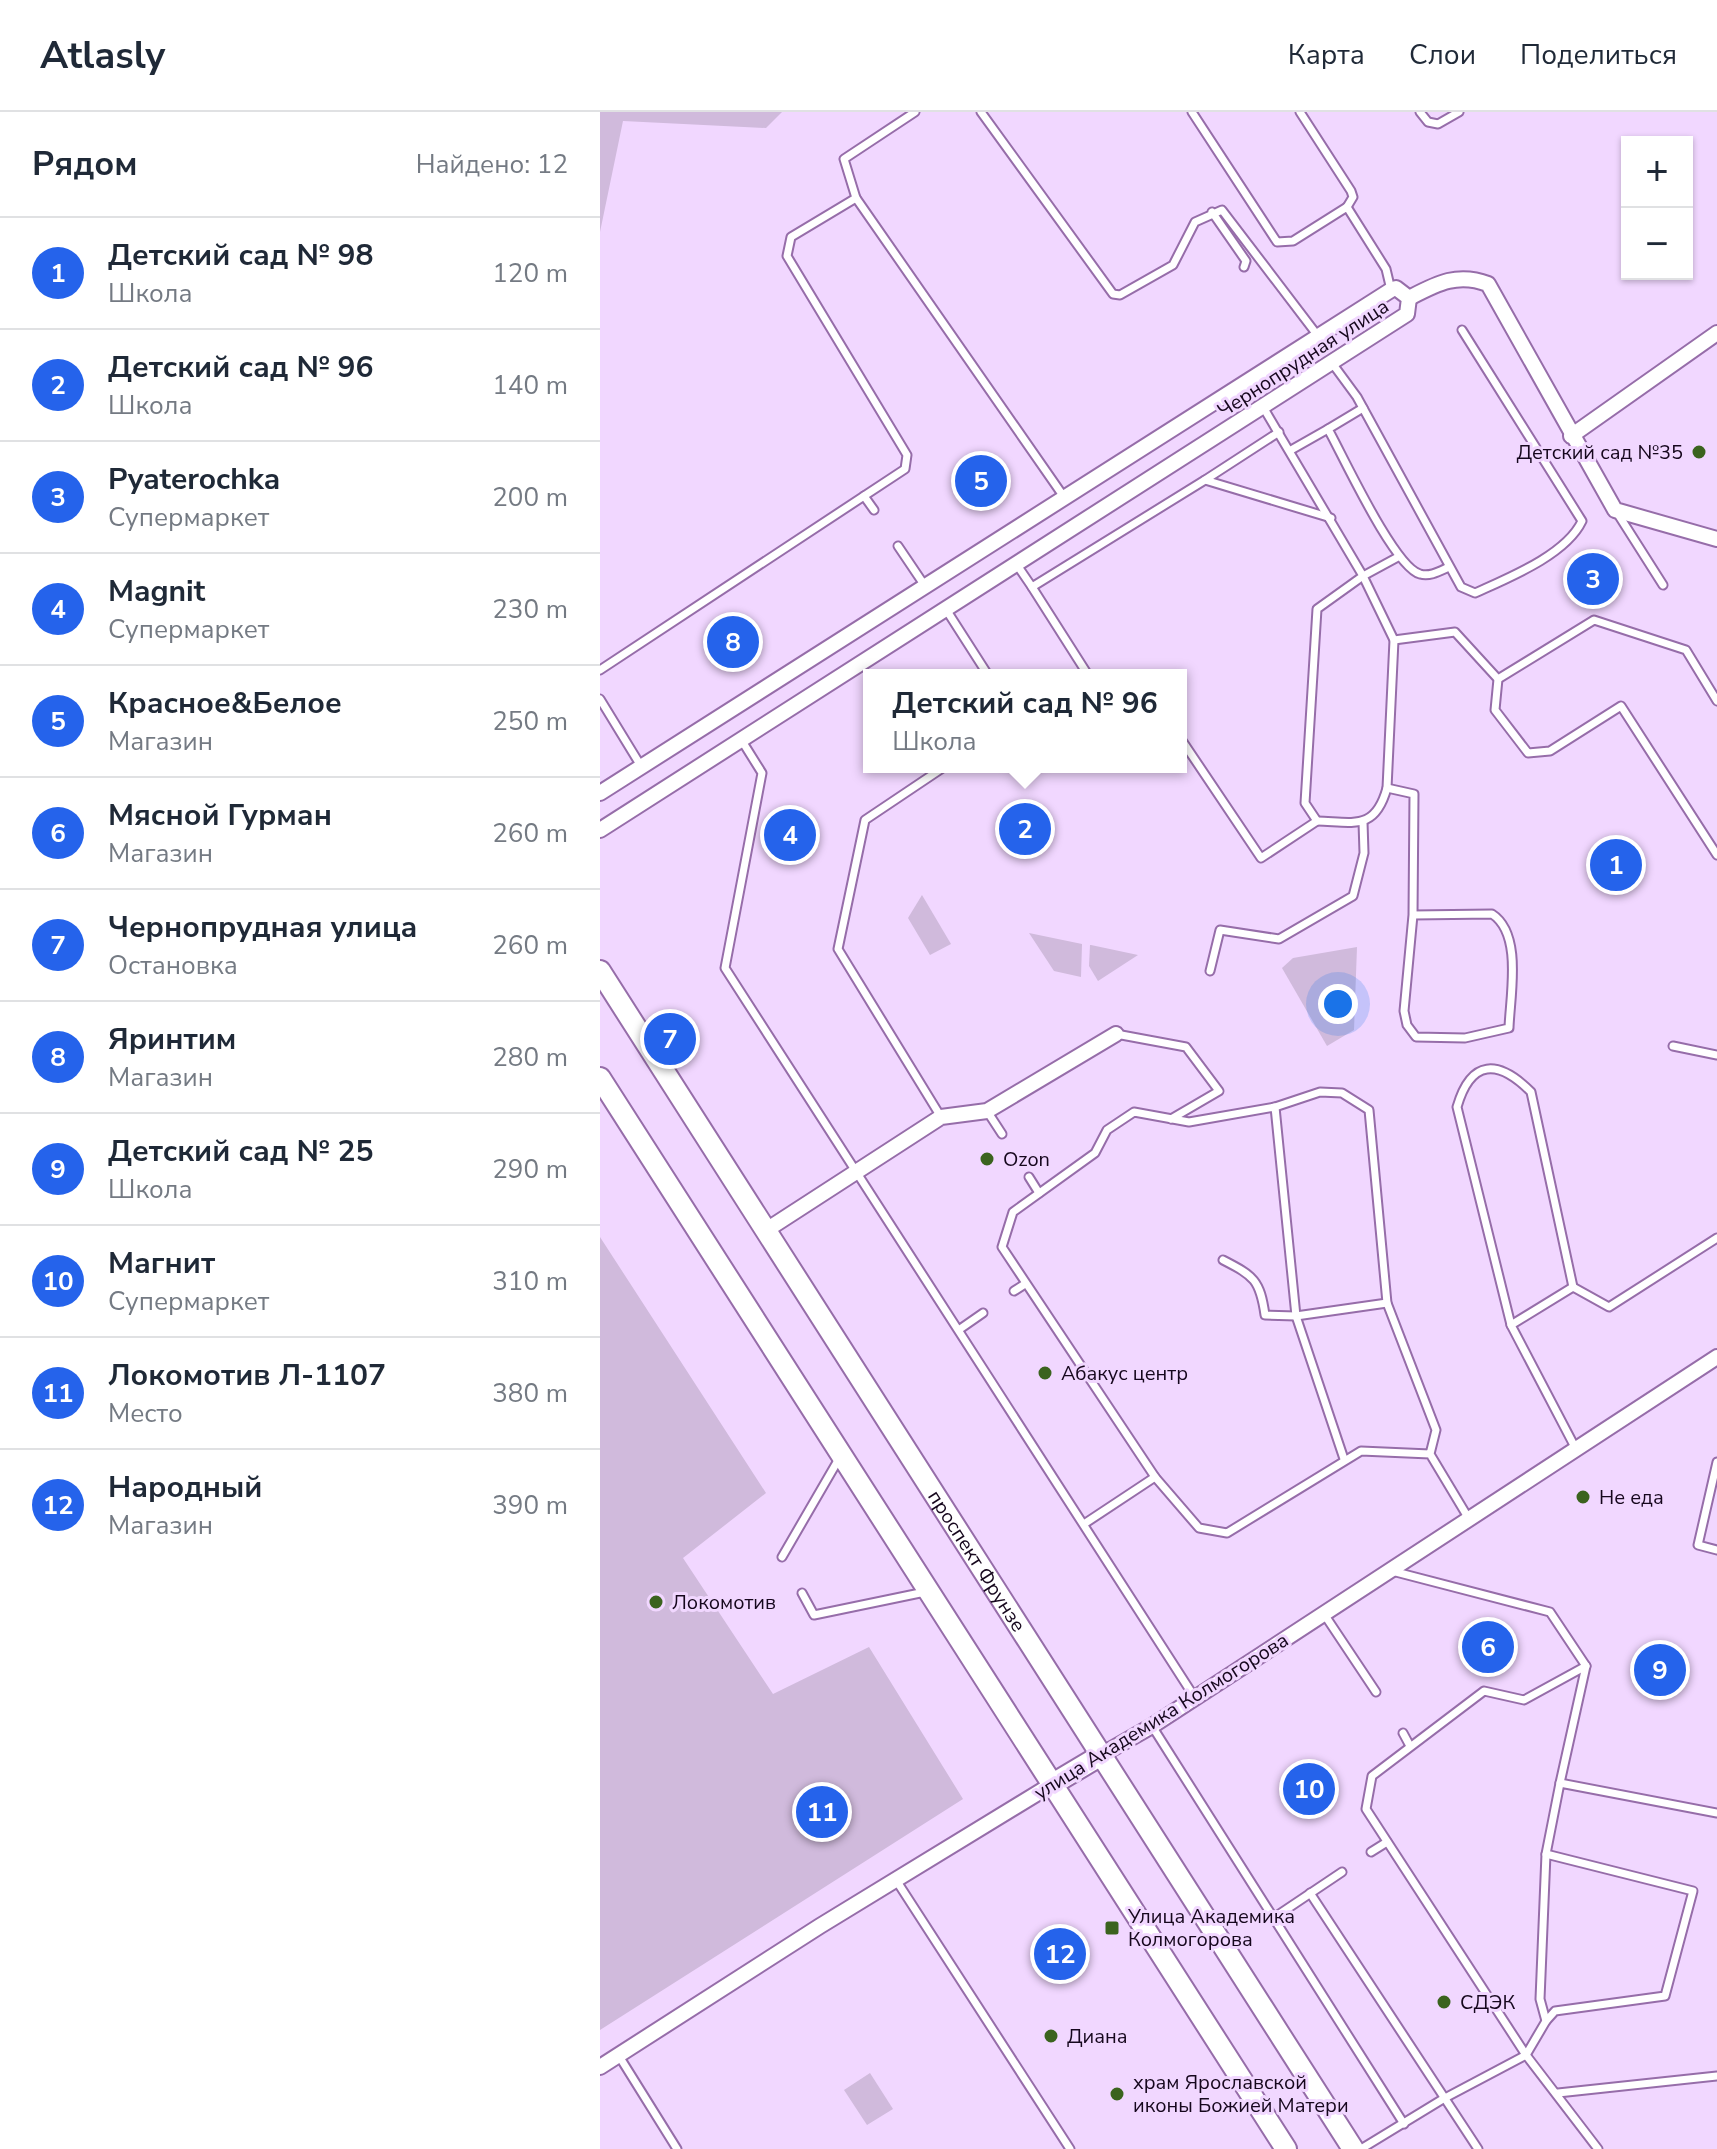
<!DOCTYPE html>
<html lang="ru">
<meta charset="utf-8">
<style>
:root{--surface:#fff;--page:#f6f6f7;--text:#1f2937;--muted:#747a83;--line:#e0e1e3;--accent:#2563eb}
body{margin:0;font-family:"Nunito Sans",sans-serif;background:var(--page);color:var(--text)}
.controls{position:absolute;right:24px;top:24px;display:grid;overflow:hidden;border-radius:0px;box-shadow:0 2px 6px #0004}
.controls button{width:72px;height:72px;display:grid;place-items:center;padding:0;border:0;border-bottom:2px solid var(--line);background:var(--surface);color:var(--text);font:40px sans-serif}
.you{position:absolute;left:738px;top:892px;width:28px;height:28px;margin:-20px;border:6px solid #fff;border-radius:50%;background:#1a73e8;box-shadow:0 0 0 12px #1a73e833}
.badge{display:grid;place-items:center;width:52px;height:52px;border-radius:50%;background:var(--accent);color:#fff;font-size:26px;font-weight:700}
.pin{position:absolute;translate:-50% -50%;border:4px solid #fff;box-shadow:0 2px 8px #0006}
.popup{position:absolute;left:263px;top:557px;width:324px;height:104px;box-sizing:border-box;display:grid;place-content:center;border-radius:0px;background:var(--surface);filter:drop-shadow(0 2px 6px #0005);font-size:26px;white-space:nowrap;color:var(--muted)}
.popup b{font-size:30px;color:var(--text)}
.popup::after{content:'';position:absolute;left:50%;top:100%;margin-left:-16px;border:16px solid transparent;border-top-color:var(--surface)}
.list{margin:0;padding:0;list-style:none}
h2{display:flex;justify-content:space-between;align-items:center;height:104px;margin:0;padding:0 32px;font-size:34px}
h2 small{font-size:26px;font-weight:400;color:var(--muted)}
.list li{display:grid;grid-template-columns:52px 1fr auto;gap:24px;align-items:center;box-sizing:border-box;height:112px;padding:0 32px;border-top:2px solid var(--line)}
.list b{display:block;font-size:30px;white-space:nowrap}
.list p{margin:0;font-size:26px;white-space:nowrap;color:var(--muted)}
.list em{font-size:26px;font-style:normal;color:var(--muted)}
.map{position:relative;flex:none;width:1117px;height:2037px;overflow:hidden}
header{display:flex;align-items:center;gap:48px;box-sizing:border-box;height:112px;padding:0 40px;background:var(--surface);border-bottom:2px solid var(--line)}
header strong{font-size:38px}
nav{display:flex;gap:44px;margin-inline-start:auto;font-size:28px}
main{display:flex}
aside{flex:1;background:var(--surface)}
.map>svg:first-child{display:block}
.green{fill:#d0badc}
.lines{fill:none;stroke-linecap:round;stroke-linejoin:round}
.lane-casing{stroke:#966da9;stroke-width:11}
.street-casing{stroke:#966da9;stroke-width:18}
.secondary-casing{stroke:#966da9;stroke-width:24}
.lane{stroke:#fff;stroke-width:7}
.street{stroke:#fff;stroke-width:14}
.secondary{stroke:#fff;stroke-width:20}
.poi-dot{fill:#3b631e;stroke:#f1d7ff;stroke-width:3}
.labels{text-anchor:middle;stroke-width:6;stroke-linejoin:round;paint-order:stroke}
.street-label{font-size:20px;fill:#16071d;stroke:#f1d7ff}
.poi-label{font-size:20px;fill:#16071d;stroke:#f1d7ff;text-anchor:start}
</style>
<header>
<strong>Atlasly</strong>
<nav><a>Карта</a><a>Слои</a><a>Поделиться</a></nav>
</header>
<main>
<aside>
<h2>Рядом<small>Найдено: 12</small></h2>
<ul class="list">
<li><span class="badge">1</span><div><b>Детский сад № 98</b><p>Школа</p></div><em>120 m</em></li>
<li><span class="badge">2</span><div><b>Детский сад № 96</b><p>Школа</p></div><em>140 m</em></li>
<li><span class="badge">3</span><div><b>Pyaterochka</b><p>Супермаркет</p></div><em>200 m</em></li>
<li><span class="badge">4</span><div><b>Magnit</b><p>Супермаркет</p></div><em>230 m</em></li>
<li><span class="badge">5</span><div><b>Красное&amp;Белое</b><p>Магазин</p></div><em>250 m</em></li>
<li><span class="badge">6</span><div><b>Мясной Гурман</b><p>Магазин</p></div><em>260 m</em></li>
<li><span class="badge">7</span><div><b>Чернопрудная улица</b><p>Остановка</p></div><em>260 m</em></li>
<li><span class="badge">8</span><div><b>Яринтим</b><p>Магазин</p></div><em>280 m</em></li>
<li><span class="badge">9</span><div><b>Детский сад № 25</b><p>Школа</p></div><em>290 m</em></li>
<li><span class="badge">10</span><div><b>Магнит</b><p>Супермаркет</p></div><em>310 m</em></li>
<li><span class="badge">11</span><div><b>Локомотив Л-1107</b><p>Место</p></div><em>380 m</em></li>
<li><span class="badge">12</span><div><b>Народный</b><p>Магазин</p></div><em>390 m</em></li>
</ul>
</aside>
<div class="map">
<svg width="1117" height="2037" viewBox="0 0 1117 2037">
<rect width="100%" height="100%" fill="#f1d7ff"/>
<g class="green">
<polygon points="0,0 182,0 166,16 23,9 0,120"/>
<polygon points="322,783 351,832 330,843 308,806"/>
<polygon points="429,821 482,832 481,865 454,859"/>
<polygon points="490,833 491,833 538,843 498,869 489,854"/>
<polygon points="757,835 754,918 727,934 682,856 693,846"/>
<polygon points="0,1125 166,1381 83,1446 173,1582 269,1535 363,1687 0,1918"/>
<polygon points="270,1961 293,1997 267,2013 244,1978"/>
</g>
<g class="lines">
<defs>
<g id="lane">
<polyline points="381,0 513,182 520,183 573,153 595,110 622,98 718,224"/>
<polyline points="592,0 677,130 693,129 747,95 786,157 791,178"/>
<polyline points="700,0 751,79 753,85 747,95"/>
<polyline points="820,0 828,10 838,12 859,0"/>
<polyline points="256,86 244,47 315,0"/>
<polyline points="612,100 646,149 644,155"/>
<path d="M732 251 757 285 861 475 875 481C908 466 966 443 982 409L862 218"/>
<path d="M763 296 728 317C743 344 794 455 820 462 830 465 840 459 849 455"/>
<polyline points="691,338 728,317"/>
<polyline points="605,368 679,320"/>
<polyline points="264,384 274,398"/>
<polyline points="1016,399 1063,473"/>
<polyline points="298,434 325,474"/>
<polyline points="417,453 432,475 605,368 731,406"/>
<polyline points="432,475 488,563"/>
<polyline points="347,499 388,563"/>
<polyline points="794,528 855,520 898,567 895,598 928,641 950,639 1021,594 1117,743"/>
<polyline points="0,558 305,357 307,343 187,144 191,125 256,86 464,385"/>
<polyline points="898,567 994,508 1086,538 1117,589"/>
<polyline points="0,587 41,654"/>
<polyline points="581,627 661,746 717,709 705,691 717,497 763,464 663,295"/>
<polyline points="142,629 162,661 125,856 595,1586"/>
<path d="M787 676 814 682 813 803 892 802C923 822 910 884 909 916L865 926 816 925 807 913 804 899 813 803"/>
<path d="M717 709C754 710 775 719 787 676L794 528 763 464 798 445"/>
<polyline points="610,859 620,818 679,827 753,784 764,741 763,710"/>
<polyline points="516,922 586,935 619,979 571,1007"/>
<polyline points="1073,934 1117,943"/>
<polyline points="675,995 696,1204 744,1347"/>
<polyline points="387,999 402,1022"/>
<polyline points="341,1005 238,837 265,708 344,655"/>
<polyline points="429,1065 439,1081"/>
<path d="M623 1148C654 1164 660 1168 665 1203L696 1204 787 1191"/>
<polyline points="414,1179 425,1172"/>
<path d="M911 1213 857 995C871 947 898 947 931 980L973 1175"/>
<polyline points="360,1217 383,1201"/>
<polyline points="976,1337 911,1213 973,1175 1009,1195 1117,1126"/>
<polyline points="830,1342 836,1318 787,1191 769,998 742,981 720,980 675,995 589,1010 534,1000 507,1018 495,1041 413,1100 402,1135 555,1365 599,1416 627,1421 761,1339 830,1342 869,1407"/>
<polyline points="1117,1350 1098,1433 1117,1438"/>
<polyline points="484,1412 555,1365"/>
<polyline points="182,1445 240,1345"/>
<polyline points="792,1459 950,1500 986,1554 924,1588 884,1579 772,1664 766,1697 926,1943 998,2037"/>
<polyline points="202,1481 214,1503 325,1480"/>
<polyline points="724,1502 776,1580"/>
<polyline points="552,1614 804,2012"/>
<polyline points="803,1621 810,1634"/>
<polyline points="960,1671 986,1554"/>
<polyline points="771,1740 787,1730"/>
<polyline points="296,1768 470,2037"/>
<polyline points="710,1781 878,2037"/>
<polyline points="672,1807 742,1760"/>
<polyline points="946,1909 955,1899 1065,1884 1093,1779 946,1742"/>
<polyline points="19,1944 77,2037"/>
<polyline points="958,1981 1117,1964"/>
<polyline points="761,2037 843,1987 926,1943 946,1909 940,1887 946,1742 960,1671 1117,1701"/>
</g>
<g id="street">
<path d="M809 186C836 172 857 160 888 172L1015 398 1117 427"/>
<polyline points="971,324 1117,221"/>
<polyline points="0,681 791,178 796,176 809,186 807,202 0,718"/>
<polyline points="168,1117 341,1005 387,999 516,922"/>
<polyline points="503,1642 552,1614 1117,1245"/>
<polyline points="0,1955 220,1814 451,1673"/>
</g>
<g id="secondary">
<path id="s1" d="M0 859 753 2037"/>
<polyline points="0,966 686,2037"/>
<polyline points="451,1673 503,1642"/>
</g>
</defs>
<use href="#lane" class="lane-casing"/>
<use href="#street" class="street-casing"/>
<use href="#secondary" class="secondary-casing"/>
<use href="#lane" class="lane"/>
<use href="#street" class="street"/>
<use href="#secondary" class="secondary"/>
</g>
<g class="poi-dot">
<circle cx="1099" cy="340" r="8"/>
<circle cx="387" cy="1047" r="8"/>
<circle cx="445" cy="1261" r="8"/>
<circle cx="983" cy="1385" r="8"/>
<circle cx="56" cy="1490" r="8"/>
<rect x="504" y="1808" width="16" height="16" rx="4"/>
<circle cx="844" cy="1890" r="8"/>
<circle cx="451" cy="1924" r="8"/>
<circle cx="517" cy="1982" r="8"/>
</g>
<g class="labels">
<g class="street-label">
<text transform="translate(703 246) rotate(-33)" y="7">Чернопрудная улица</text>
<text dy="7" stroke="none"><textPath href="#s1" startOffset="700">проспект Фрунзе</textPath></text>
<text transform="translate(561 1604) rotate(-32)" y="7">улица Академика Колмогорова</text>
</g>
<g class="poi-label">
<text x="1083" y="347" text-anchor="end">Детский сад №35</text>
<text x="403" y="1054">Ozon</text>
<text x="461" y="1268">Абакус центр</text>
<text x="999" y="1392">Не еда</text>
<text x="72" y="1497">Локомотив</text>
<text x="528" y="1811">Улица Академика<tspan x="528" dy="23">Колмогорова</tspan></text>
<text x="860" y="1897">СДЭК</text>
<text x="467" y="1931">Диана</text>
<text x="533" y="1977">храм Ярославской<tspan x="533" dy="23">иконы Божией Матери</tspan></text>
</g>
</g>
</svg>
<div class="controls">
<button>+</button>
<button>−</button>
</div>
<div class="you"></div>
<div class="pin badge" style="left:1016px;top:753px">1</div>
<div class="pin badge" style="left:425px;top:717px">2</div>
<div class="popup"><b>Детский сад № 96</b>Школа</div>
<div class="pin badge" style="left:993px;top:467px">3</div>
<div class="pin badge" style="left:190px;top:723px">4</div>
<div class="pin badge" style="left:381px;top:369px">5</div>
<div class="pin badge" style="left:888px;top:1535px">6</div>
<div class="pin badge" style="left:70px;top:927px">7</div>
<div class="pin badge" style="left:133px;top:530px">8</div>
<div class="pin badge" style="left:1060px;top:1558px">9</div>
<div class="pin badge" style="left:709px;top:1677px">10</div>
<div class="pin badge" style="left:222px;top:1700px">11</div>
<div class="pin badge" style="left:460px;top:1842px">12</div>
</div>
</main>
